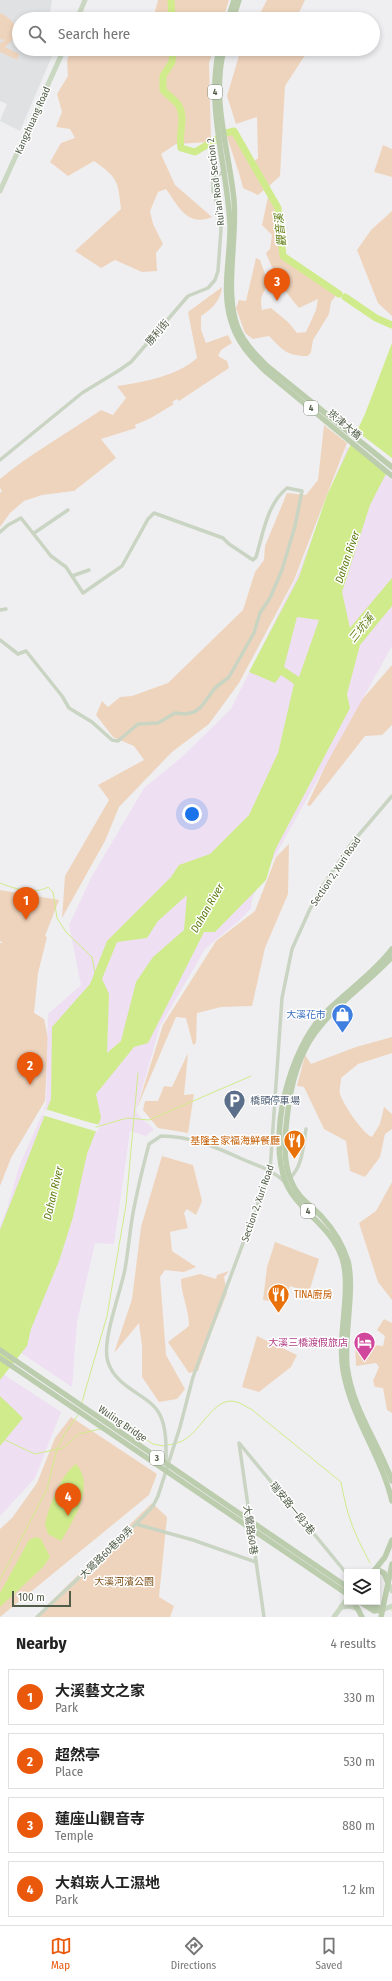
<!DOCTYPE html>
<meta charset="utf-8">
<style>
:root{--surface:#fff;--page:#f2f2f2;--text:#222;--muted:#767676;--line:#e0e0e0;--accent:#ea580c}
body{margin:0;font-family:"Fira Sans Condensed","Noto Sans TC",sans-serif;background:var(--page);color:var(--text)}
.controls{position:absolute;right:12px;bottom:12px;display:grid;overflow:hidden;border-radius:0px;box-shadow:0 2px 6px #0003}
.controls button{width:36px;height:36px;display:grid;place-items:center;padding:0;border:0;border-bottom:1px solid var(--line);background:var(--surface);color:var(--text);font:20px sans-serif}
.scale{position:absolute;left:12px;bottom:10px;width:59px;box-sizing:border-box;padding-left:4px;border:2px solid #505c47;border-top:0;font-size:11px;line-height:14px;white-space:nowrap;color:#505c47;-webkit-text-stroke:3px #fff;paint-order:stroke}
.you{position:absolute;left:192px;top:814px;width:14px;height:14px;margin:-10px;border:3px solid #fff;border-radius:50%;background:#1a73e8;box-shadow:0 0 0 6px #1a73e833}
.badge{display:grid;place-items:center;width:26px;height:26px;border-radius:50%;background:var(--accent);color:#fff;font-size:13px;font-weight:700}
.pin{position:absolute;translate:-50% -33px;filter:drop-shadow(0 1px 2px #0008)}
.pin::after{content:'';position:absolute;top:21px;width:14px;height:12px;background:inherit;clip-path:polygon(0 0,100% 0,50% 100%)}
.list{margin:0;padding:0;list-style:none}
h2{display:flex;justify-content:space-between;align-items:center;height:52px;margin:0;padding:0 16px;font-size:17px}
h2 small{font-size:13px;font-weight:400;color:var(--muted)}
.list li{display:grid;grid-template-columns:26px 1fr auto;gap:12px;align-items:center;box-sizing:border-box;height:56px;margin:0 8px 8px;padding:0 8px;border:1px solid var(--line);border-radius:0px}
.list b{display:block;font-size:15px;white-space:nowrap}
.list p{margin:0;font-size:13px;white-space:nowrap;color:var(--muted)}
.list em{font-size:13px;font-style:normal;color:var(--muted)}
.icon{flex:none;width:22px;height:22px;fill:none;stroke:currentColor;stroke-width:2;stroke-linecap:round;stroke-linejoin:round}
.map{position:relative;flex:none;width:392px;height:1617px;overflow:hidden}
.search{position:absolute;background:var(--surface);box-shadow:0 2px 6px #0003;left:12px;right:12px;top:12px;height:44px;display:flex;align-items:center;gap:10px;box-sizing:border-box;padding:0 14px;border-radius:22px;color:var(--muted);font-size:15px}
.sheet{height:308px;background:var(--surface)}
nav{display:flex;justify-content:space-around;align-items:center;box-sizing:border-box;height:56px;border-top:1px solid var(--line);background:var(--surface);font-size:11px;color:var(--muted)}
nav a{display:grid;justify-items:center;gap:2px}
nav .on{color:var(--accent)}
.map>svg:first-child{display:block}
.education{fill:#e0e1e2}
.green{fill:#efd4bd}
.sand{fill:#eedff2}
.water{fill:#d0eb8b;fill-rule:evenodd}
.pier{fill:#efeff1}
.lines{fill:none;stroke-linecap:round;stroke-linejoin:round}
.stream{stroke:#d0eb8b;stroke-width:1}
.river{stroke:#d0eb8b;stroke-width:7}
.street{stroke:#cad4c2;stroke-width:3.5}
.secondary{stroke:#cad7c1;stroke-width:5}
.primary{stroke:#bccdae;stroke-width:5.5}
.primary-bridge{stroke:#bccdae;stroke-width:5.5}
.labels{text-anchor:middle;stroke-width:3;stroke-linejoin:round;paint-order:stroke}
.shield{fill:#fff;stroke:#848d7e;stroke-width:1}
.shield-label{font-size:9px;font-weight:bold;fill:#505c47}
.street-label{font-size:10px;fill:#505c47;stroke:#fff}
.shop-label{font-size:10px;fill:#366cbe;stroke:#fff;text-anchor:end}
.service-label{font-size:10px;fill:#4e5e75;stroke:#fff;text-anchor:start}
.food-label{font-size:10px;fill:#c56008;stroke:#fff;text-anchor:end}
.hotel-label{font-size:10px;fill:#b23c85;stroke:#fff;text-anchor:end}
.park-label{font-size:10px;fill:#7d5118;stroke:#fff}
.water-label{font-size:11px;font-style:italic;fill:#5d7b0e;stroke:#fff}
</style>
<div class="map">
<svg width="392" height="1617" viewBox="0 0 392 1617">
<rect width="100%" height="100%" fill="#efeff1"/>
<polygon class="education" points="0,0 52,0 49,19 19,19 19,49 55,49 20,131 0,121 7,104 0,101"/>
<g class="green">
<polygon points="158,0 229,0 223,19 153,19"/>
<polygon points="267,0 305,0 296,19 257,19"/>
<path d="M0 13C11 18 18 25 15 38L5 47 19 54 17 60 0 52V43L5 40 0 39Z"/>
<path d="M72 49H214L209 63 211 142 176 144 161 154 175 185 212 217C187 227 179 207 166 189L158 192 150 211 153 224 163 244 156 253 157 271 142 272 115 260 101 268 75 251 121 209C118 181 118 178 94 161L68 176 50 162 61 143 75 138 70 129 56 127 62 112 57 94 68 76 67 60Z"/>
<polygon points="241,49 309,49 285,86 280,176 269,186 254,162 258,158 257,117 236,124 227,96"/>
<path d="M233 133 264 190 258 195 243 188C239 170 232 154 227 136Z"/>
<polygon points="383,145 392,149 392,177 374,172"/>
<path d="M268 197 276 209 282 258 336 295 331 302 329 314 313 340 311 352 308 356C286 356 283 350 269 336L253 339 245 333 236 308 239 300 246 301 256 258 260 260C263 269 267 277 266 285 264 297 259 293 262 310L271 308 288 322 297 333 306 332 316 310 318 299 299 308C283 289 275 276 266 253L270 249 272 235 262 225Z"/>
<polygon points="392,211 392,316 378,303 357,250 371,230"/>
<path d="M222 287C221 300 212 309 201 316V330L206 343 228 335 232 343 221 350 218 356 227 361 229 368 179 401 177 399 172 402 174 404 151 418 135 425 136 428 101 439 116 458 74 491 42 495 24 501 10 513 0 527V493L2 491 0 488V479C31 453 68 433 101 410L113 415 126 398 117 386C144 382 177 376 197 358L188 312Z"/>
<polygon points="324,425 347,443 294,580 239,683 209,724 172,752 119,807 105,841 62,918 65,876 109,800 98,785 144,760 134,746 113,737 96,715 102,701 108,707 120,697 132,696 168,683 243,610 255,572 264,560 265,546 287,493 306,495 318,480"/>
<polygon points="392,665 392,725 382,735 365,736 310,806 307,805 330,756 359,703"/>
<polygon points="289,844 288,894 265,948 252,1006 221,1007 197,1013 196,1043 193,1045 186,1018 176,1017 137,1108 163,1025 216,941 255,911 276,857"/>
<polygon points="0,890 59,900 45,936 47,937 38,973 34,1013 44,1019 48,1038 45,1101 11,1158 0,1186 0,943 3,943 0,941"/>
<path d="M392 1037V1053L358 1064 341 1078C341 1082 339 1090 340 1094 343 1104 363 1134 372 1137L380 1124 384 1107 392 1114V1129L385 1134 380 1157 365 1177 350 1171 346 1141 324 1129 304 1087 297 1086 305 1055 311 1064 356 1047Z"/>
<polygon points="188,1053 184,1095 194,1094 188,1133 158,1128 143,1110 145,1101 158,1101 164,1086 172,1087"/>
<polygon points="162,1156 193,1165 202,1201 196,1215 187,1209 184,1213 188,1228 170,1232 172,1251 196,1267 184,1272 165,1270 160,1277 166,1355 185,1389 177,1399 159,1402 142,1377 142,1346 139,1323 114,1353 132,1299 141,1227"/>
<polygon points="392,1182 392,1300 378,1282 359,1223 376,1211"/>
<polygon points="275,1242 319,1259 309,1292 290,1286 283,1303 263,1300 267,1267"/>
<path d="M229 1271 224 1277 227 1293 210 1336 198 1371 189 1373 168 1342 189 1326C189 1309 181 1295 181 1279L200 1274 216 1279 217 1275Z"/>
<polygon points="384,1319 392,1323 392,1413 387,1410 383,1388 375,1387 373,1381 379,1367 376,1363 356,1366 355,1343 383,1346 385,1336 377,1330"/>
<polygon points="257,1336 297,1355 291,1367 259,1392 242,1387"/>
<polygon points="71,1417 157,1474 149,1495 0,1617 0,1529 12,1518 37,1483 55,1438"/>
<polygon points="152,1503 167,1517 159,1597 174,1606 170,1617 35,1617"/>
</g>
<g class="sand">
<polygon points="347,447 392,480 392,646 280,847 252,898 251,908 241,919 205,949 160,1026 136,1110 139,1116 154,1129 146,1136 130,1131 114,1244 95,1243 77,1322 72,1387 0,1339 0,1226 7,1209 19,1167 46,1105 48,1014 81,985 69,925 91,878 144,788 182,757 231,709 298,574"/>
<polygon points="0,1372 61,1412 35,1478 0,1516"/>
</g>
<g class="water">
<path d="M392 343V462L370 505 342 592 350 628 392 578V606L360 645 347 694 350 708 275 850 266 880 215 932H204L148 1043 134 1047 96 1094 101 1118 87 1154 73 1217 59 1261 31 1329 27 1346 0 1380V1230L51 1099 52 1027 90 984 107 941 171 877 179 865 210 854 249 815 278 753 294 684 281 675 275 683 249 672 299 577 327 495 365 414ZM297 617 319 620 299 677 284 667ZM187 895 184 930 153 957 136 982 121 1041 107 1053 109 994 102 979 117 942 147 938 158 921Z"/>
<polygon points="0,1396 23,1418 0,1446"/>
<path d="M76 1464C96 1487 73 1520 61 1541L48 1534 45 1524C50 1504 60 1476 76 1464Z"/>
<polygon points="36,1537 41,1539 50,1557 43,1567 0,1607 0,1593 29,1540"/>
</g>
<g class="pier">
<polygon points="355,430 392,458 392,467 388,474 349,443"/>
<polygon points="45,1109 88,1122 100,1125 98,1132 42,1115"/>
</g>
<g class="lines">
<g class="stream">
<path d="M0 883C15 889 34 895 48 887L53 892 57 918 66 932 92 957 95 973"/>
<polyline points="96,1127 127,1118 149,1120 251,1076"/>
<polyline points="82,1402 107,1316 126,1205 138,1073"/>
<polyline points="112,1423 117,1420 153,1444 164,1446"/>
<polyline points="5,1440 35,1454 63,1448 79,1434 100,1429"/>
<path d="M177 1443C200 1438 212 1394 237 1402 241 1403 246 1407 251 1409L341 1482C347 1516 354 1533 370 1563"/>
<polyline points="167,1445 174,1444"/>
<polyline points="0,1580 47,1489 57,1449 65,1433 78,1415"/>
<polyline points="391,1610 392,1611"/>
</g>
<g class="river">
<polyline points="171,0 172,19"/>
<path d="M173 49 172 62 163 76V90C167 95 176 100 179 106 186 118 178 135 181 148L195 152 217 139"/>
<polyline points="226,133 234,131 278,208 283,256 339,294"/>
<polyline points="345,297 376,318 392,325"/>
</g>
<g class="street">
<polyline points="0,460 82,393 118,371 131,362 188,296 208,288 215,280 218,271 221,229 220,214 213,191 213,178 225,171"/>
<path d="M0 532 8 525 21 518 51 556 66 567 83 593 122 566 148 519 154 513 223 538 229 544 253 560 256 557C263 534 267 504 287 488L302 491 295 526 282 570 270 598 260 613 254 633 229 677 215 688 201 707 194 712 186 714 175 713 158 723 138 724 118 741 112 740 92 722 69 708 62 696 26 651 18 654 0 640"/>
<polyline points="34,533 68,510"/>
<polyline points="72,576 89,570"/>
<polyline points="0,610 6,609"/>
<path d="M290 1178C303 1166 303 1146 306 1129"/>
<polyline points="239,1443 264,1617"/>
<polyline points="240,1444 347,1574"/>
<path d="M166 1463C166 1448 167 1429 160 1415 150 1394 117 1390 108 1362 101 1341 121 1292 125 1269 129 1247 130 1225 135 1203 139 1183 144 1163 149 1144L161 1136C190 1136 216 1147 242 1159 258 1166 273 1170 286 1183"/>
<polyline points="136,1524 153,1506 158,1496 180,1427 193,1377 270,1171 282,998 292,949 310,909 322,887 351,844 392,796"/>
<polyline points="37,1617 136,1524 193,1540 256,1562"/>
</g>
<g class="secondary">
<polyline points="77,19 85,0"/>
<polyline points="0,191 64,49"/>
<polyline points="388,1583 392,1591"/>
<polyline points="341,1607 350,1606 358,1609"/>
<polyline points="382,1610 392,1606"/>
<polyline points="334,1617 347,1599"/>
</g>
<g class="primary">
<polyline points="228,19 234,0"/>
<polyline points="233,19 239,0"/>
<path d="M219 49C206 107 227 166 230 224 231 256 221 290 231 321 237 342 250 356 265 371L392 476"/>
<path d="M224 49C211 99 229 150 234 200 237 237 226 285 235 319 240 339 253 352 267 366L392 467"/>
<path d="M392 949C373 974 347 991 325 1013 289 1049 267 1136 286 1183 298 1211 331 1225 342 1258 352 1288 337 1336 343 1370 351 1417 381 1455 392 1501"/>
<path d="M392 957C368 983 336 1004 315 1033 297 1058 290 1088 287 1118 284 1139 283 1164 292 1183 298 1198 312 1206 322 1217 333 1229 343 1245 348 1261 355 1290 344 1333 347 1366 352 1408 378 1442 392 1481"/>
<polyline points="315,1565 347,1587"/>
<polyline points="376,1569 384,1573 388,1583"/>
<polyline points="312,1570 347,1594"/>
<polyline points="373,1572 385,1557 392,1540"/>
<polyline points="354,1602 362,1617"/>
<polyline points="360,1602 374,1611 382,1610"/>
<polyline points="370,1602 382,1610"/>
<polyline points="381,1617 392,1564"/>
</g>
<g class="primary-bridge">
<polyline points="0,1350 315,1565"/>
<polyline points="0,1358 312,1570"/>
</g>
</g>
<defs>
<symbol id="shop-pin" viewBox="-11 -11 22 30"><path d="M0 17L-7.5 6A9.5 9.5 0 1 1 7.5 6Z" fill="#3f7fe0" stroke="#fff"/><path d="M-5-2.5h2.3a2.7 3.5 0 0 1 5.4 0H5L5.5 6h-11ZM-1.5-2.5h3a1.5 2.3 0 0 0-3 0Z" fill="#fff"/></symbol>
<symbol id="parking-pin" viewBox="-11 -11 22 30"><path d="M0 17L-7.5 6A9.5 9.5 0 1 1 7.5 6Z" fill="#5c6f8a" stroke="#fff"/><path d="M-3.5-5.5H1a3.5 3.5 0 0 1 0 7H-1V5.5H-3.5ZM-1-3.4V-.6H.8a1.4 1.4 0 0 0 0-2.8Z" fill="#fff"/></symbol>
<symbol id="restaurant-pin" viewBox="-11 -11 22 30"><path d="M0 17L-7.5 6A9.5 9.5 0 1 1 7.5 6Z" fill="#e8710a" stroke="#fff"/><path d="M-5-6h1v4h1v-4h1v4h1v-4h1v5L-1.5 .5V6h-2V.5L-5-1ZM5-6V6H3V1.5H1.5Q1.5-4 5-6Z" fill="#fff"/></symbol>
<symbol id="hotel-pin" viewBox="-11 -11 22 30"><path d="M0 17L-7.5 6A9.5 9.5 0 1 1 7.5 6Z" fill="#d1479c" stroke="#fff"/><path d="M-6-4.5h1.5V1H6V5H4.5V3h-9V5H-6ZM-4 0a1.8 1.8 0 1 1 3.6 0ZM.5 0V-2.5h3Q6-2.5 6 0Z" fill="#fff"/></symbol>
</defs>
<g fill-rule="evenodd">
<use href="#shop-pin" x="330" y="1002" width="25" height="34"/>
<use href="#parking-pin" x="222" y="1088" width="25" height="34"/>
<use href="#restaurant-pin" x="282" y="1128" width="25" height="34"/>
<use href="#restaurant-pin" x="266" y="1282" width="25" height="34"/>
<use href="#hotel-pin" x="352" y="1330" width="25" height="34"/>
</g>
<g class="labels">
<g class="shield">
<rect x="208" y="85" width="14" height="14" rx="3"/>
<rect x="304" y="401" width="14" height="14" rx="3"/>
<rect x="301" y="1204" width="14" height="14" rx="3"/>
<rect x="150" y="1451" width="14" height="14" rx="3"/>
</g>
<g class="shield-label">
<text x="215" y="95">4</text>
<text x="311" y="411">4</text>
<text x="308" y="1214">4</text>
<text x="157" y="1461">3</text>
</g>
<g class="street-label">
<text transform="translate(32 120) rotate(-66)" y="4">Kangzhuang Road</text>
<text transform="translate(215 182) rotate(-97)" y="4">Rui'an Road Section 2</text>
<text transform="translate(157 332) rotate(-49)" y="4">勝利街</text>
<text transform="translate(345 424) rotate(40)" y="4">崁津大橋</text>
<text transform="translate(335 871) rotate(-56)" y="4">Section 2, Xuri Road</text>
<text transform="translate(257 1203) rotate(-71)" y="4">Section 2, Xuri Road</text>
<text transform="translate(123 1423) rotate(34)" y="4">Wuling Bridge</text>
<text transform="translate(293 1508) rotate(51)" y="4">瑞安路一段3巷</text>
<text transform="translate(251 1530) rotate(82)" y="4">大鶯路60巷</text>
<text transform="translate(106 1552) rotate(-44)" y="4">大鶯路60巷89弄</text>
</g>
<g class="shop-label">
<text x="326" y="1018">大溪花市</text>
</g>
<g class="service-label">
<text x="250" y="1104">橋頭停車場</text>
</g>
<g class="food-label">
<text x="280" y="1144">基隆全家福海鮮餐廳</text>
<text x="294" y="1298" text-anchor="start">TINA廚房</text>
</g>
<g class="hotel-label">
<text x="348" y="1346">大溪三橋渡假旅店</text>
</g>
<g class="park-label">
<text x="124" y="1585">大溪河濱公園</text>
</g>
<g class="water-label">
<text transform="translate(280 230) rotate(-96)" y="4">觀音溪</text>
<text transform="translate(347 557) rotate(-71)" y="4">Dahan River</text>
<text transform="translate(361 628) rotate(-51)" y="4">三坑溪</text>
<text transform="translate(207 908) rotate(-60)" y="4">Dahan River</text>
<text transform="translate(53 1193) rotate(-77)" y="4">Dahan River</text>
</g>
</g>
</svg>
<div class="controls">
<button><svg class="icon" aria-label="layers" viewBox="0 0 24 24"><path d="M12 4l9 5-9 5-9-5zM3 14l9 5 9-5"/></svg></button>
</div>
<div class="scale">100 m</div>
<div class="you"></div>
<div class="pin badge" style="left:26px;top:920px">1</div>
<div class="pin badge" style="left:30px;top:1085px">2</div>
<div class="pin badge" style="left:277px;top:301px">3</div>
<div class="pin badge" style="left:68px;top:1516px">4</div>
<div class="search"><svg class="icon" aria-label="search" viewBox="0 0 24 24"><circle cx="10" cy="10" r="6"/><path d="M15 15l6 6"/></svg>Search here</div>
</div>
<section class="sheet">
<h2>Nearby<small>4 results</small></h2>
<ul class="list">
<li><span class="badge">1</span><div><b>大溪藝文之家</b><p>Park</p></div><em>330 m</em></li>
<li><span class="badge">2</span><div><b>超然亭</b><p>Place</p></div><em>530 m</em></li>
<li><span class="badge">3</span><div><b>蓮座山觀音寺</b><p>Temple</p></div><em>880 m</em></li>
<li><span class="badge">4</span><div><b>大嵙崁人工濕地</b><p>Park</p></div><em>1.2 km</em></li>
</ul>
</section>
<nav>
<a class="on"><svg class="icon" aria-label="map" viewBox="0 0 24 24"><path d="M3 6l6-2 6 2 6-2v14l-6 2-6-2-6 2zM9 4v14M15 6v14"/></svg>Map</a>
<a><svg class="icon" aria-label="directions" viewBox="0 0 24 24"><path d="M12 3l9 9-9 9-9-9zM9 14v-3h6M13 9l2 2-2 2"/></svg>Directions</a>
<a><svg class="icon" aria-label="saved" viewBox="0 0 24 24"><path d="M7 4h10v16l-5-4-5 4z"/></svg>Saved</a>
</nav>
